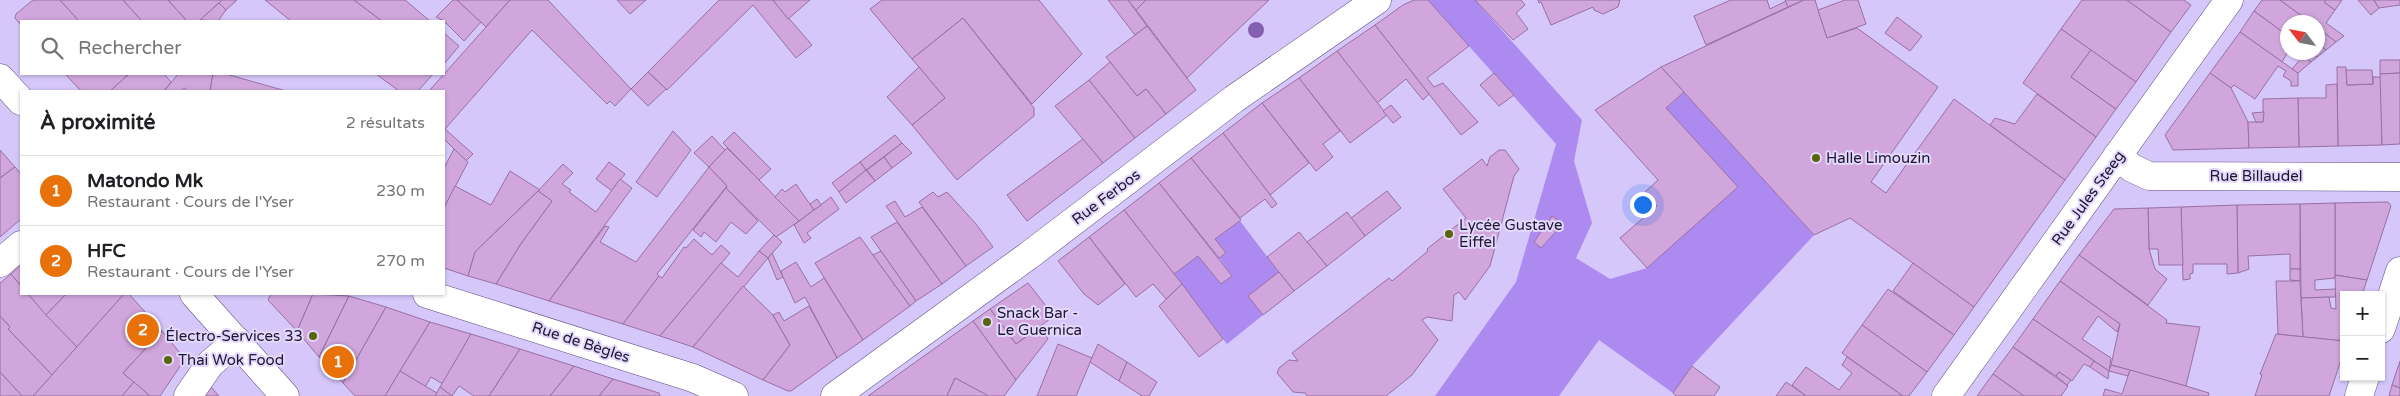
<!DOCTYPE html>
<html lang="fr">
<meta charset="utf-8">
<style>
:root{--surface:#fff;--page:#f6f6f6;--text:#202124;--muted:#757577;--line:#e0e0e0;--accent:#ea580c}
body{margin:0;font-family:"Varela Round",sans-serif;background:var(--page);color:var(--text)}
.controls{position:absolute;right:15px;bottom:15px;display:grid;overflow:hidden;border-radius:0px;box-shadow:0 1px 4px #0004}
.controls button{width:45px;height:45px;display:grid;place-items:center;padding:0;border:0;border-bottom:1px solid var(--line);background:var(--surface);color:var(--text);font:25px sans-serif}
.compass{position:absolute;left:2280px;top:15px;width:45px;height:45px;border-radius:50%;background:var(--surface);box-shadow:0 1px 4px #0004;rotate:302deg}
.you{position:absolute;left:1642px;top:204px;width:18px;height:18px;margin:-12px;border:4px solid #fff;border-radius:50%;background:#1a73e8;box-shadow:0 0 0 8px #1a73e833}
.badge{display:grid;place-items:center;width:32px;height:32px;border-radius:50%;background:var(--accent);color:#fff;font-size:16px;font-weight:700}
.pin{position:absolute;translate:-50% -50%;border:2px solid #fff;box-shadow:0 1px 5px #0006}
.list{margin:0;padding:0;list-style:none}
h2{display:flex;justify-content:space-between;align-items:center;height:65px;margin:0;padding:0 20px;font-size:21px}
h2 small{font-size:16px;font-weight:400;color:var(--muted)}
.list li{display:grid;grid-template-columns:32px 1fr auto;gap:15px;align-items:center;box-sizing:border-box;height:70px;padding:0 20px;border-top:1px solid var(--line)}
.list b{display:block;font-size:19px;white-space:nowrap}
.list p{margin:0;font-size:16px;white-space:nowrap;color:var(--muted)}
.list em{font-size:16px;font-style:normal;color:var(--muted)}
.icon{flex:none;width:28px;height:28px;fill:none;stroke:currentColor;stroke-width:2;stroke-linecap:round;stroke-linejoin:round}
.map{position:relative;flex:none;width:2400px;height:396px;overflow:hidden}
.search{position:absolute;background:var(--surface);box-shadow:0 1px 4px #0004;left:20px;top:20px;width:425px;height:55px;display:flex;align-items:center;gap:12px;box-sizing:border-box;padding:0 18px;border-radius:0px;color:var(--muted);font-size:19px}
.panel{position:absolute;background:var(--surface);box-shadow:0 1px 4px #0004;left:20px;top:90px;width:425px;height:205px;border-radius:0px}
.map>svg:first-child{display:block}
.green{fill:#ad8af0}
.building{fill:#d0a6dc;stroke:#9870a4}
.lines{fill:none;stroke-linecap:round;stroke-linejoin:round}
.street-casing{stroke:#5e4c82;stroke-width:29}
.secondary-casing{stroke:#5e4c82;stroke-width:29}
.street{stroke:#fff;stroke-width:28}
.secondary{stroke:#fff;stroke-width:28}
.tree{fill:#8360b0}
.poi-dot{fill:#58650a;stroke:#e2d7fd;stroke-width:2}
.labels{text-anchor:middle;stroke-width:4;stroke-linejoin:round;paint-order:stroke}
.poi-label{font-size:15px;fill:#1f172e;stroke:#e2d7fd;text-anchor:start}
.street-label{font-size:15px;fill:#1f172e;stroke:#e2d7fd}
</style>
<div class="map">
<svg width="2400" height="396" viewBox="0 0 2400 396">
<rect width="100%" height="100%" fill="#d6c7fa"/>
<g class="green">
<polygon points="1428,0 1475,0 1582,120 1574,161 1592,223 1576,258 1610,279 1647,268 1737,187 1666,108 1684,92 1814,235 1692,366 1673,393 1599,340 1559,396 1435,396 1516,282 1556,144"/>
<polygon points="1240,221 1279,272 1248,296 1263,315 1227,344 1174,274 1198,256 1221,284 1232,276 1219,258 1226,253 1215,239"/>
</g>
<g class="building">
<polygon points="33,0 60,0 79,21 21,21 21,25 15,18 16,14"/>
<polygon points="60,0 123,0 142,21 79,21"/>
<polygon points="123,0 168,0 187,21 142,21"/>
<polygon points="168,0 222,0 199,21 187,21"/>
<polygon points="222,0 237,0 226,10 219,3"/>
<polygon points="265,0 354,0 382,21 291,21"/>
<polygon points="354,0 405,0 430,21 382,21"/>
<polygon points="453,0 457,0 481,22 464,41 444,21 436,17"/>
<polygon points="457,0 510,0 486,27"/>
<polygon points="510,0 548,0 631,89 615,106 610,101 607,104 532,30 445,129 473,154 466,161 444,139 444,91 429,91"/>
<polygon points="617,0 646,0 630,14"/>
<polygon points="719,0 773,0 812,45 796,58 753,5 667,90 648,72"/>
<polygon points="773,0 810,0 788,19"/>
<polygon points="882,0 1039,0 1082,54 1032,104 963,18 912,59 870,9"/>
<polygon points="1108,0 1128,0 1147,26 1135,35"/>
<polygon points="1128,0 1146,0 1136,10"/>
<polygon points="1146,0 1269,0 1187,78 1136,10"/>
<polygon points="1414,0 1428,0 1469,46 1427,78 1434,87 1443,83 1478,122 1461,135 1375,25 1403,5"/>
<polygon points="1475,0 1521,0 1525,5 1516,13 1528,29 1513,40"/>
<polygon points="1538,0 1620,0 1618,7 1603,14 1594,10 1593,7 1551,25 1541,2 1539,3"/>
<polygon points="1731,0 1767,0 1770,9 1786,1 1788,7 1706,45 1694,16"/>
<polygon points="1785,0 1804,0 1788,7"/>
<polygon points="1804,0 1815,0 1827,38 1857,28 1938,87 1871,182 1886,193 1954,99 2065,180 1974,307 1850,218 1814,235 1661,67"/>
<polygon points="1845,0 1858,0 1866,24 1827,38 1818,10"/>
<polygon points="2082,0 2127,0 2171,32 2136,82 2061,29"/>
<polygon points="2127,0 2184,0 2191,5 2171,32"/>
<polygon points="2262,0 2280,0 2310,22 2288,22 2288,36 2254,11"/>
<polygon points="2280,0 2326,0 2324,2 2335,10 2326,23 2344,36 2336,42 2318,28 2318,22 2310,22"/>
<polygon points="2326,0 2342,0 2335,10 2324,2"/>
<polygon points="2358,0 2374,0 2379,8 2371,15"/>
<polygon points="2374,0 2400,0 2400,5 2379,8"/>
<polygon points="219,3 226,10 218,21 200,20"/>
<polygon points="2254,11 2288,36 2288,52 2282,62 2240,32"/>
<polygon points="1897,17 1922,36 1910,51 1885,33"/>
<polygon points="963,18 1034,108 1034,116 957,180 912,125 945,98 912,59"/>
<polygon points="1375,25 1429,94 1423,100 1406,79 1377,103 1337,51"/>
<polygon points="1147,26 1196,90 1166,114 1146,89 1137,96 1106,57"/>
<polygon points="2318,28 2336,42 2326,50 2318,44"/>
<polygon points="2061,29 2091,50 2071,77 2116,109 2096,137 2023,83"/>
<polygon points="2240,32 2298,73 2298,86 2291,86 2291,81 2283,76 2286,71 2278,66 2255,99 2234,85 2231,88 2210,73"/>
<polygon points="444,33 459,46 444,64"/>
<polygon points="2318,44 2326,50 2317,57 2311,52 2318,52"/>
<polygon points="2091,50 2136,82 2116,109 2071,77"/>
<polygon points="1337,51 1387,115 1350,143 1299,78"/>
<polygon points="2305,52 2311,52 2317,57 2311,62 2303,56"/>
<polygon points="2303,56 2311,62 2298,73 2292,69"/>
<polygon points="2380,60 2400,60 2400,73 2380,74"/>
<polygon points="1110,62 1137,96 1146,89 1166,114 1135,138 1089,80"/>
<polygon points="919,67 945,98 912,125 887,97"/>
<polygon points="1661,67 1684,92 1666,108 1738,187 1647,268 1620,238 1657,206 1645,192 1658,180 1595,110"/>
<polygon points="2337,67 2346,67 2347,85 2373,84 2373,77 2381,77 2382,145 2338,146"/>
<polygon points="2346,70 2372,70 2373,84 2347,85"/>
<polygon points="648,72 666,89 648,106 631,89"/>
<polygon points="1494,73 1514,95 1499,106 1480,85"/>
<polygon points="2210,73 2231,88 2248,122 2249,148 2173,150 2165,135"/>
<polygon points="2400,73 2400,144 2382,145 2380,74"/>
<polygon points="68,74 124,74 127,76 110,91 81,91 66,75"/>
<polygon points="129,74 164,74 171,82 164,91 110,91"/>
<polygon points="178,74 213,74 210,91 188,91 184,88 181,91 164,91"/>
<polygon points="213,74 226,74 286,91 210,91"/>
<polygon points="376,74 433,74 418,91 399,91"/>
<polygon points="1299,78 1340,131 1323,144 1333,157 1316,171 1262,103"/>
<polygon points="1089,80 1135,138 1103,163 1055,106"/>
<polygon points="2337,84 2338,146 2299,147 2298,98 2326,98 2326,85"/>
<polygon points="2037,94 2096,137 2065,180 1990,125 1995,118 2015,124"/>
<polygon points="2298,98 2299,147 2249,148 2248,122 2263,122 2263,99"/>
<polygon points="1262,103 1309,163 1270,195 1223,133"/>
<polygon points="1391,105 1401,117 1393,123 1383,111"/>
<polygon points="2264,112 2263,122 2256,122 2252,113"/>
<polygon points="673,131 691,150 657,197 636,182"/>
<polygon points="734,132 771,169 759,180 723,143"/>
<polygon points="1223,133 1277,204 1272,208 1265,199 1240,218 1191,158"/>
<polygon points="895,135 902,143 866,170 860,162"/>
<polygon points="712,136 725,150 709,167 694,153"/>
<polygon points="1083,139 1103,163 1027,221 1007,195"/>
<polygon points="902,143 912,153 892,168 884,157"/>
<polygon points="727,148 759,180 799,221 776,237 726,188 727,186 709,167"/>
<polygon points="454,149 468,162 444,208 444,168"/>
<polygon points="0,150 15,167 0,178"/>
<polygon points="1499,150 1505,150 1519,169 1514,176 1490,266 1465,300 1459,292 1454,295 1452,321 1427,317 1422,320 1438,340 1412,375 1386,396 1307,396 1305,393 1293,392 1277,373 1279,368 1289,360 1298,361 1292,353 1389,278 1392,281 1428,251 1427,249 1466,218 1443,189 1482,159 1487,166 1490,157"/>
<polygon points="884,157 892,168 875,181 867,170"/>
<polygon points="1191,158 1241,220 1215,239 1226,253 1219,258 1159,183"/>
<polygon points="609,162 625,174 612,191 596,179"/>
<polygon points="860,162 866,170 839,192 832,183"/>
<polygon points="563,164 573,173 562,184 571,190 569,192 596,212 620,179 632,188 549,301 496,284 520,245 552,201 538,191"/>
<polygon points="15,167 21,174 21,219 0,237 0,178"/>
<polygon points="709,167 727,186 657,274 659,276 623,324 549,301 605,226 609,227 600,242 636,262"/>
<polygon points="866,170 875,181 846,203 839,192"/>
<polygon points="510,171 540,190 538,191 475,252 468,276 444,268 444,208 455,186 491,205"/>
<polygon points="1159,183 1232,276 1221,284 1198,256 1174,274 1124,210"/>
<polygon points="796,184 814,210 799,221 775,197 782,189 785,192"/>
<polygon points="726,188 758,221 746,234 731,222 716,242 704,232 701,237 693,230"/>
<polygon points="538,191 552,201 520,245 496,284 468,276 475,252"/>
<polygon points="1387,191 1401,208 1365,236 1351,218"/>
<polygon points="933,192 938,197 947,192 976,224 993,247 966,266 919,202"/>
<polygon points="831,197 839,209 807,233 811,238 804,243 794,225"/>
<polygon points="817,199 821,205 814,210 810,204"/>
<polygon points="895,201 905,217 922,207 966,266 942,284 886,206"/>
<polygon points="2388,202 2391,206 2367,280 2335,275 2335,203"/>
<polygon points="2335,203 2335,278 2315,280 2315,290 2336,289 2335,297 2301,298 2300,204"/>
<polygon points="2300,204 2300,269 2290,269 2290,254 2248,256 2249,269 2238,273 2237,205"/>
<polygon points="2237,205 2238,273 2227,274 2227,264 2193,264 2193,273 2190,274 2190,279 2183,280 2181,207"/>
<polygon points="2181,207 2183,265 2159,265 2158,249 2149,249 2148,208"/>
<polygon points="2148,208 2149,249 2155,269 2167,279 2148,305 2079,255 2114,209"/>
<polygon points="1124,210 1182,284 1166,299 1153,284 1136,297 1089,237"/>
<polygon points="1347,212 1365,236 1327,266 1307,242"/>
<polygon points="1552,216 1563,224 1541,248 1534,242"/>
<polygon points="897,222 942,284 916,301 871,237"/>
<polygon points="1299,232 1327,266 1294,291 1267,257"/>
<polygon points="774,235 782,242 768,258 759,251"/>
<polygon points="860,237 910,306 863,340 815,263"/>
<polygon points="1089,237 1125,284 1098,305 1084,294 1058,261"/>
<polygon points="694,239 712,255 721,245 730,253 660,336 623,324 659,276 662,278 684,247 686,248"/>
<polygon points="759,251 768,258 693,347 660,336 721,263 738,277"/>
<polygon points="881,251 916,301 910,306 873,255"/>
<polygon points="772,253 783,277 777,280 768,258"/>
<polygon points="2079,255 2167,320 2166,323 2200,327 2186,386 2111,365 2120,324 2060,281"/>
<polygon points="796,262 811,287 824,278 863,340 837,358 805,297 795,303 783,277 781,271"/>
<polygon points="1913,263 1974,307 1954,335 1893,291"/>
<polygon points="21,265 21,286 11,274"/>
<polygon points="2290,269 2300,269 2300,281 2290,280"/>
<polygon points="1279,272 1294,291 1263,315 1248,296"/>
<polygon points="11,274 21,286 21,294 28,294 77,347 52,375 8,329 10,327 0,316 0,283"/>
<polygon points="2335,275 2367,280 2362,295 2344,295 2344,341 2303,337 2301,298 2329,297 2331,308 2336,309"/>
<polygon points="2060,281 2120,324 2117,332 2098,316 2082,339 2111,358 2109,371 2033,319"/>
<polygon points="2276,281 2300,281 2303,337 2278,334"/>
<polygon points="1028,283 1054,316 1016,344 990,309"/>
<polygon points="1182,284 1223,339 1199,357 1159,306"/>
<polygon points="743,286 773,315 790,345 763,380 693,347"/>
<polygon points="1888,289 1954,335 1927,372 1862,325"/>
<polygon points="28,294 66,294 46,315"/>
<polygon points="66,294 124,294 77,347 46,315"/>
<polygon points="124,294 129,294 162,331 123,373 134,382 122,396 33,396"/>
<polygon points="271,294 313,294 297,331 268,300"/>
<polygon points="313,294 349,296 319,357 297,331"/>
<polygon points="349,296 386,307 343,383 319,357"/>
<polygon points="809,306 837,358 791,391 788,391 763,380 790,345 773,315 779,312 784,321"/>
<polygon points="386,307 430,322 385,396 355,396 343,383"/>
<polygon points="990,309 1016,344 1040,327 1048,339 1016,380 973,321"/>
<polygon points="0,316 10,327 8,329 52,375 33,396 22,396 0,372"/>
<polygon points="2033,319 2094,361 2090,367 2084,364 2072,381 2059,372 2056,376 2013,347"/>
<polygon points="973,321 1016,380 1004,396 988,396 955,378 947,396 868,396"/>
<polygon points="430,322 471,334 443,384 431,377 425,387 400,371"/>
<polygon points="1862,325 1927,372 1909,396 1903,396 1842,353"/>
<polygon points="162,331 185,359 160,396 150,396 123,373"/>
<polygon points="471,334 520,349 489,396 474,396 459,386 452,396 440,387"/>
<polygon points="2276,334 2344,341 2344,351 2329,396 2255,396 2262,375 2260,374"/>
<polygon points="1058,344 1092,358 1076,396 1037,396"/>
<polygon points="1098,344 1127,362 1119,381 1090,362"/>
<polygon points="2013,347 2068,386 2061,396 2024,396 1993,374"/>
<polygon points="520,349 574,366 550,396 489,396"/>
<polygon points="1847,357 1903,396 1806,396 1792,385 1806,367 1839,390 1852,373 1842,365"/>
<polygon points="2094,361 2109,371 2108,379 2090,367"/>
<polygon points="2400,361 2400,388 2392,385"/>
<polygon points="1127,362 1157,382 1149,396 1142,396 1119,381"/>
<polygon points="2111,365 2130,370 2128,376 2109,371"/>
<polygon points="574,366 613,379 599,396 550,396"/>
<polygon points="1692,366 1720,387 1714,396 1676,396 1673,393"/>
<polygon points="2130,370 2186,386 2209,393 2208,396 2103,396 2105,389 2122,394"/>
<polygon points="400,371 437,393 435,396 385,396"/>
<polygon points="0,372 22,396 0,396"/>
<polygon points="2059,372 2071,380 2067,385 2056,376"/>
<polygon points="1993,374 2024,396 1977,396"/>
<polygon points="955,378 987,395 987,396 947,396"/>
<polygon points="613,379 659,393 660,396 599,396"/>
<polygon points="134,382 150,396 122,396"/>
<polygon points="1786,382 1792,386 1806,396 1776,396"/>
<polygon points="2392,385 2400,388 2400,396 2389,396"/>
<polygon points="211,387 219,396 203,396"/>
<polygon points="440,387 452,396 435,396"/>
</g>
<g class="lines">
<defs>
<g id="street">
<polyline points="2117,156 2132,168 2149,176 2400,177"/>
<polyline points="0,263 21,245"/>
<polyline points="427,294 693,378 734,396"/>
<polyline points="2381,329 2400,271"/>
<polyline points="188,396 210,364 237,341"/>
<polyline points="835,396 1028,256 1234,99 1377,0"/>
<polyline points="2359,396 2365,377"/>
</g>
<g id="secondary">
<polyline points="0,78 21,101"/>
<polyline points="194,294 285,396"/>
<polyline points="1946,396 2229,0"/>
</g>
</defs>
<use href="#street" class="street-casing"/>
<use href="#secondary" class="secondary-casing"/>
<use href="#street" class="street"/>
<use href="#secondary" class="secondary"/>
</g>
<circle class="tree" cx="1256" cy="30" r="8"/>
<g class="poi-dot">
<circle cx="1816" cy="158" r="5"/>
<circle cx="1449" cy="234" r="5"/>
<circle cx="987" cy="322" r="5"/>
<circle cx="313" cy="336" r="5"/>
<circle cx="168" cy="360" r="5"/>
</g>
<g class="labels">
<g class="poi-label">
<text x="1826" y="163">Halle Limouzin</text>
<text x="1459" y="230">Lycée Gustave<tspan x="1459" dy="17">Eiffel</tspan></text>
<text x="997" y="318">Snack Bar -<tspan x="997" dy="17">Le Guernica</tspan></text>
<text x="303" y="341" text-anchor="end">Électro-Services 33</text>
<text x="178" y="365">Thai Wok Food</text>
</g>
<g class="street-label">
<text x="2256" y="181">Rue Billaudel</text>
<text transform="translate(1106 197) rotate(-37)" y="5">Rue Ferbos</text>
<text transform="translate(2088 198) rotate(-54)" y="5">Rue Jules Steeg</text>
<text transform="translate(581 342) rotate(18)" y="5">Rue de Bègles</text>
</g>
</g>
</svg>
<div class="controls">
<button>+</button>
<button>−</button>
</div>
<svg class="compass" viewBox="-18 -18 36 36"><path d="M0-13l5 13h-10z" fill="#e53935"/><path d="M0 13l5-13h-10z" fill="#757577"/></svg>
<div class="you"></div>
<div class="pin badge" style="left:338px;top:362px;background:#e8710a">1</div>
<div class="pin badge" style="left:143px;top:330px;background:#e8710a">2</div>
<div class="search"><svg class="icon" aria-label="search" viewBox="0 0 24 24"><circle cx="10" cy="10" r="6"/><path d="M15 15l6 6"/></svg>Rechercher</div>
<section class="panel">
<h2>À proximité<small>2 résultats</small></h2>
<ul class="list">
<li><span class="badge" style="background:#e8710a">1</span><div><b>Matondo Mk</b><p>Restaurant · Cours de l'Yser</p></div><em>230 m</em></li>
<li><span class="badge" style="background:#e8710a">2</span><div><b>HFC</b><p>Restaurant · Cours de l'Yser</p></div><em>270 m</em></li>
</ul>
</section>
</div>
